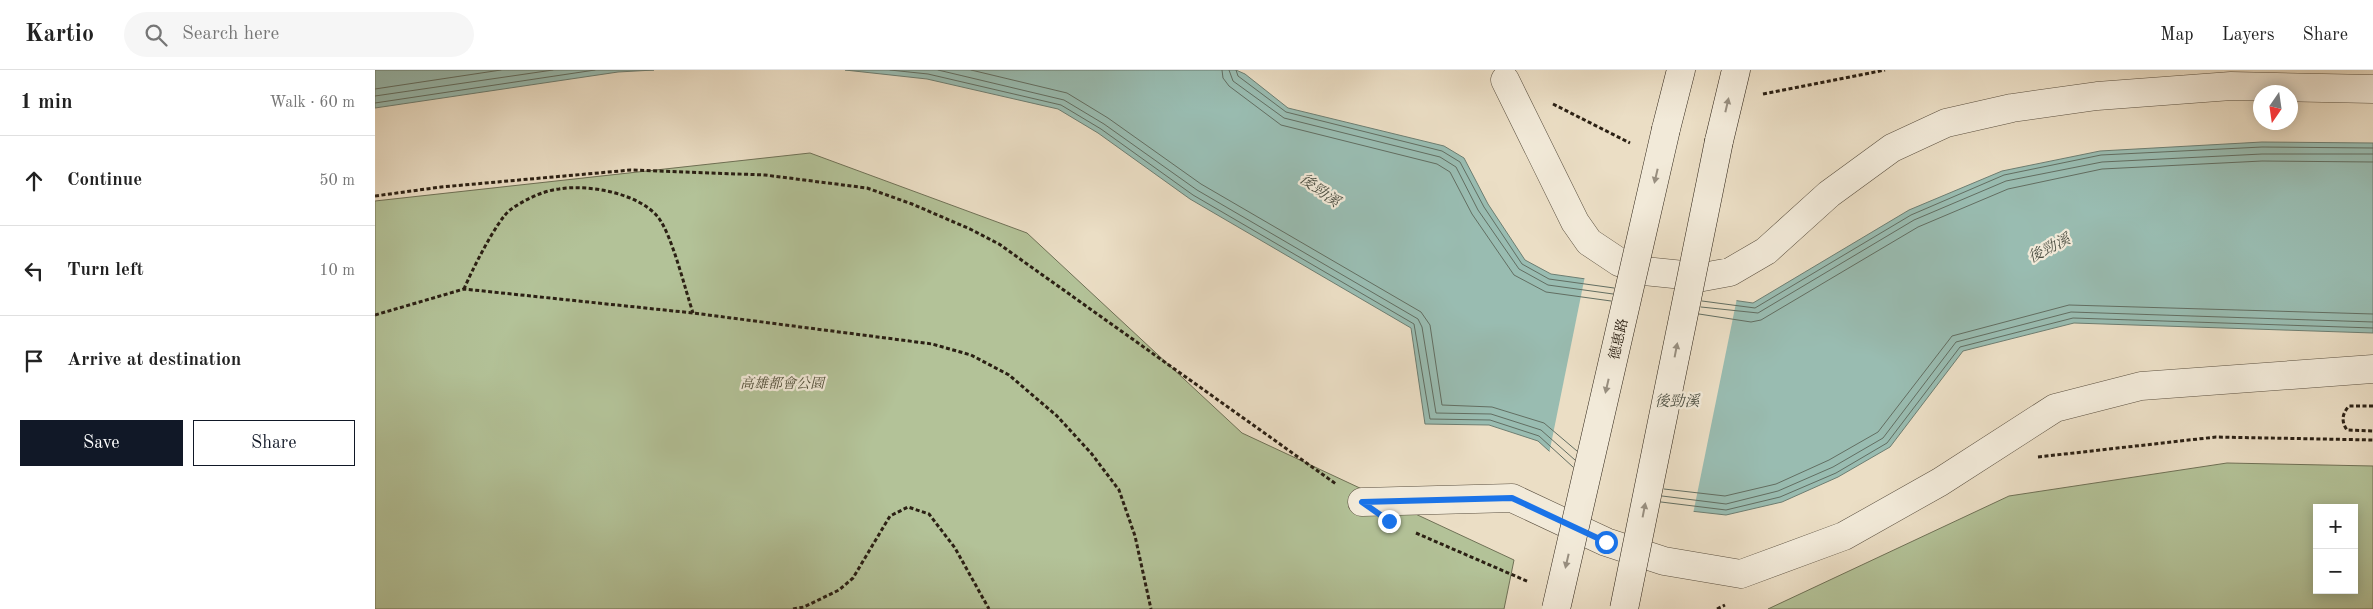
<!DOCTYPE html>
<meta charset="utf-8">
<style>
:root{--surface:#fff;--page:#f6f6f6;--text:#222;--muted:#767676;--line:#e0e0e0;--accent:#111827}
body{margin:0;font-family:"Old Standard TT","Noto Serif TC",serif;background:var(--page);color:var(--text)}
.controls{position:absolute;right:15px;bottom:15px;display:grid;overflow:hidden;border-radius:0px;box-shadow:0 2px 12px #0003}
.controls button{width:45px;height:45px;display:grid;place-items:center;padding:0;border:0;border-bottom:1px solid var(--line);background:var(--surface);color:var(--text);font:25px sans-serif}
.compass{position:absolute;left:1878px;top:15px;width:45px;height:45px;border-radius:50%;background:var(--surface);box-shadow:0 2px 12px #0003;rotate:193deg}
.stop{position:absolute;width:15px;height:15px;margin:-11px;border:4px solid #1a73e8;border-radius:50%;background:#fff}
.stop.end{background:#1a73e8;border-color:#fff;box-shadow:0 1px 5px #0008}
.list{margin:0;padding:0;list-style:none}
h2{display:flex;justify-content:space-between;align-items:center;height:65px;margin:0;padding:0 20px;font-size:21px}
h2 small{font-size:16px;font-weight:400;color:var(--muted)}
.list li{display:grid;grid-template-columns:32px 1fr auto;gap:15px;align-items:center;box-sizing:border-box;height:90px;padding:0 20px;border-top:1px solid var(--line)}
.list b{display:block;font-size:19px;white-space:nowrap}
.list em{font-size:16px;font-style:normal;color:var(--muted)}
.actions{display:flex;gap:10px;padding:15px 20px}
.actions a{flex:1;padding:11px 0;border:1px solid var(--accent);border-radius:0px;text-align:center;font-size:18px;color:var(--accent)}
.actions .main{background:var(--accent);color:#fff}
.icon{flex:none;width:28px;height:28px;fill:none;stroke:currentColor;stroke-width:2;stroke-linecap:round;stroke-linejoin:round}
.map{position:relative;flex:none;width:1998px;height:539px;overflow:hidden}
header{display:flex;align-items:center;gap:30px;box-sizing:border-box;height:70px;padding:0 25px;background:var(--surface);border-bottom:1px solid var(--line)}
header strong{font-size:24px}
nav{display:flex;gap:28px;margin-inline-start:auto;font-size:18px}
.search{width:350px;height:45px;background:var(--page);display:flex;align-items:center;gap:12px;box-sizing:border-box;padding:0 18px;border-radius:28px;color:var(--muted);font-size:19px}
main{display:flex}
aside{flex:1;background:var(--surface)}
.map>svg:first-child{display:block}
.green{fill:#b3c298;stroke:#6f7156;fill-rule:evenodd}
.water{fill:#99bcb1;stroke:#6d7e72}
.pier{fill:#ebdec5}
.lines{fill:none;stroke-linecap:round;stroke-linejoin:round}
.shore{stroke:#626e62;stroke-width:1}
.street-casing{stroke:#5b5040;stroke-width:29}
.secondary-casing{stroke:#2b2014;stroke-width:29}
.path{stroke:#2b2014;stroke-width:3;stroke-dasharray:4 2.5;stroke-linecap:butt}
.street{stroke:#f2ead9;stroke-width:28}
.secondary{stroke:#f2ead9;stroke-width:28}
.secondary-bridge-casing{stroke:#2b2014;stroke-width:29;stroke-linecap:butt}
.secondary-bridge{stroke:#f2ead9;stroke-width:28}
.oneway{fill:#988f80}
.route{stroke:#1a73e8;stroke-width:6}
.labels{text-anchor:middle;stroke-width:4.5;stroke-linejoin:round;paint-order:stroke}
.street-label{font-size:14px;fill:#2b2014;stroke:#f2ead9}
.park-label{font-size:14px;font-style:italic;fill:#54513c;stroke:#f2ead9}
.water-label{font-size:15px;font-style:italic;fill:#4c4f43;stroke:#f2ead9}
</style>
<header>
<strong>Kartio</strong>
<div class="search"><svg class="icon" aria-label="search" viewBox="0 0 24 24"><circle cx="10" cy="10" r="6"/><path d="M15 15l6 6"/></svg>Search here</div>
<nav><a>Map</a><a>Layers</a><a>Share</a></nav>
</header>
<main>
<aside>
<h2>1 min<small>Walk · 60 m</small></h2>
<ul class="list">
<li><svg class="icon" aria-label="ahead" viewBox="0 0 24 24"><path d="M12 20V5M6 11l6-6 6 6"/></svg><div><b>Continue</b></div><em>50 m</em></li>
<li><svg class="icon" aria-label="left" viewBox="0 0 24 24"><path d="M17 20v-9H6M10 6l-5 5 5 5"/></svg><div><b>Turn left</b></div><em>10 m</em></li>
<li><svg class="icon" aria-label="arrive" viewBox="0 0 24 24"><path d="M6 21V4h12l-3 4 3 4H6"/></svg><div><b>Arrive at destination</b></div></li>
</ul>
<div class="actions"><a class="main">Save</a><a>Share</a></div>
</aside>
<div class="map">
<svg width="1998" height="539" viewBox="0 0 1998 539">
<rect width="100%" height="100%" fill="#ebdec5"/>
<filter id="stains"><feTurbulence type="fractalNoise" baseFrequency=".004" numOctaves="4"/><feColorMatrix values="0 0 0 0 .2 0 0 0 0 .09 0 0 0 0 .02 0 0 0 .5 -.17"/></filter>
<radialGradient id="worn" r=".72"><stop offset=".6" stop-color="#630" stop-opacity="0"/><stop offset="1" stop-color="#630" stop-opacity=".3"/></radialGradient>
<g class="green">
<polygon points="435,83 652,163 867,363 1139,490 1129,539 0,539 0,131"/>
<path d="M1852 393 1998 396V539H1393L1634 426ZM1942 438H1979V520H1942Z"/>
</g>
<g class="water">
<polygon points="0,0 279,0 243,2 0,38"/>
<polygon points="470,0 861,0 870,4 913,38 1069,76 1089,88 1113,134 1150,190 1176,204 1378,233 1534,140 1627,101 1725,81 1887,72 1998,73 1998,263 1699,253 1588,281 1515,377 1463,407 1407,432 1351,445 1271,436 1205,409 1163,371 1114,355 1050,354 1036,258 815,129 723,63 683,39 552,9"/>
</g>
<polygon class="pier" points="1210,206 1362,228 1318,444 1270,438 1204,412 1174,384"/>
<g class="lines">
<g class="shore">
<polyline points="515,0 553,4 686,35 726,59 818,125 1039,254 1055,349 1115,350 1164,366 1198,397"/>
<polyline points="563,0 689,30 729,54 822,120 1043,249 1047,257 1061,343 1116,344 1166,360 1200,390"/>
<polyline points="596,0 692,23 733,48 826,114 1046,242 1055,255 1067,335 1117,337 1169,353 1202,381"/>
<polyline points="847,0 848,8 854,16 906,55 1062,94 1075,102 1097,144 1139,205 1171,222 1236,231"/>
<polyline points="854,0 858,11 909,48 1065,87 1081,97 1103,140 1144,199 1173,215 1238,224"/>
<polyline points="861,0 863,6 911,42 1067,81 1085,92 1109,137 1147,194 1174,209 1239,218"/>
<polyline points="0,19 126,0"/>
<polyline points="0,26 178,0"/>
<polyline points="0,33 220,0"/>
<polyline points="1327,231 1380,238 1536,145 1629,105 1726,85 1887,77 1998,78"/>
<polyline points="1326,237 1383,243 1539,150 1631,111 1727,92 1887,84 1998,84"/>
<polyline points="1324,244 1376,252 1386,250 1543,157 1633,119 1727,99 1887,91 1998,92"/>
<polyline points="1289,419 1350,426 1401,414 1454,390 1503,362 1577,266 1694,235 1998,244"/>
<polyline points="1287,426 1351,434 1403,421 1458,397 1508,368 1581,272 1696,242 1998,252"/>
<polyline points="1286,432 1351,440 1405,427 1461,403 1512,373 1585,277 1698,248 1998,258"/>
</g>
<defs>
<g id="street">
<polyline points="1130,10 1200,152 1214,172 1244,192 1269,201 1328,207 1355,202 1391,181 1454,124 1517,78 1571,53 1637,38 1722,26 1856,16 1998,19"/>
<polyline points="987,432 1137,428 1231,472 1289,491 1366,504 1469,466 1565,412 1680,338 1766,316 1998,299"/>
</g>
<g id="secondary">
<polyline points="1291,59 1306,0"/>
<polyline points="1344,71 1361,0"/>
</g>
</defs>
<use href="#street" class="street-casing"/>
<use href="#secondary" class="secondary-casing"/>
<g class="path">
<polyline points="1388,24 1510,0"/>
<polyline points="1178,34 1255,73"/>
<polyline points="0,126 66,117 256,100 390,105 492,118 537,134 595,159 624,174 961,414"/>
<path d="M89 219C96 202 122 150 135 140 149 130 167 121 184 119 213 114 263 123 283 147 297 165 310 219 318 243"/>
<polyline points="0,245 89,219 318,243 557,274 596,285 634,305 682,346 716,383 744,420 760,466 776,539"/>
<path d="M1998 336H1974C1967 344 1966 351 1972 360L1998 361"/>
<polyline points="1663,387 1841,367 1998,370"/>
<polyline points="1041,463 1154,512"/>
<polyline points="418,539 429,537 464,520 478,508 515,446 533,437 554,444 580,478 614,539"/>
<polyline points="1342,539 1350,535"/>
</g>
<use href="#street" class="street"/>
<use href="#secondary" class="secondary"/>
<defs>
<g id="secondary-bridge">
<polyline points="1181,539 1291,59"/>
<polyline points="1249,539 1344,71"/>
</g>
</defs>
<use href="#secondary-bridge" class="secondary-bridge-casing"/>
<use href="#secondary-bridge" class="secondary-bridge"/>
</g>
<defs><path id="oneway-solid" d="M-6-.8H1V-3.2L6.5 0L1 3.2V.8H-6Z" transform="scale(1.25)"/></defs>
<g class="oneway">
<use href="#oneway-solid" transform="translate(1352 35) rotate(-77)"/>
<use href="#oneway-solid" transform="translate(1281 106) rotate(103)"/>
<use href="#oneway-solid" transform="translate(1301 280) rotate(-79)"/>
<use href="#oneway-solid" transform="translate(1232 316) rotate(103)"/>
<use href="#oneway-solid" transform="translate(1269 440) rotate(-79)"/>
<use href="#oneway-solid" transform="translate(1192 491) rotate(103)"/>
</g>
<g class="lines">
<polyline class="route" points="1014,451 987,432 1137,428 1231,472"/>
</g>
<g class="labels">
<g class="street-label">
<text transform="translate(1243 269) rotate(-77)" y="5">德惠路</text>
</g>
<g class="park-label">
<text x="407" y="318">高雄都會公園</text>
</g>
<g class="water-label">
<text transform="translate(945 120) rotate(36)" y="5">後勁溪</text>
<text transform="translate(1674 178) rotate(-27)" y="5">後勁溪</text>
<text x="1302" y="336">後勁溪</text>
</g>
</g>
<rect width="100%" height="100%" filter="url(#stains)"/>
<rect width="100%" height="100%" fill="url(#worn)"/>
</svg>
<div class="controls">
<button>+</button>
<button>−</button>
</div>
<svg class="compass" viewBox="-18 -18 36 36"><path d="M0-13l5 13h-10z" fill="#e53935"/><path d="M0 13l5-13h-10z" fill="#767676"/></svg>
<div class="stop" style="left:1231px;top:472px"></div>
<div class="stop end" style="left:1014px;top:451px"></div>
</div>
</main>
